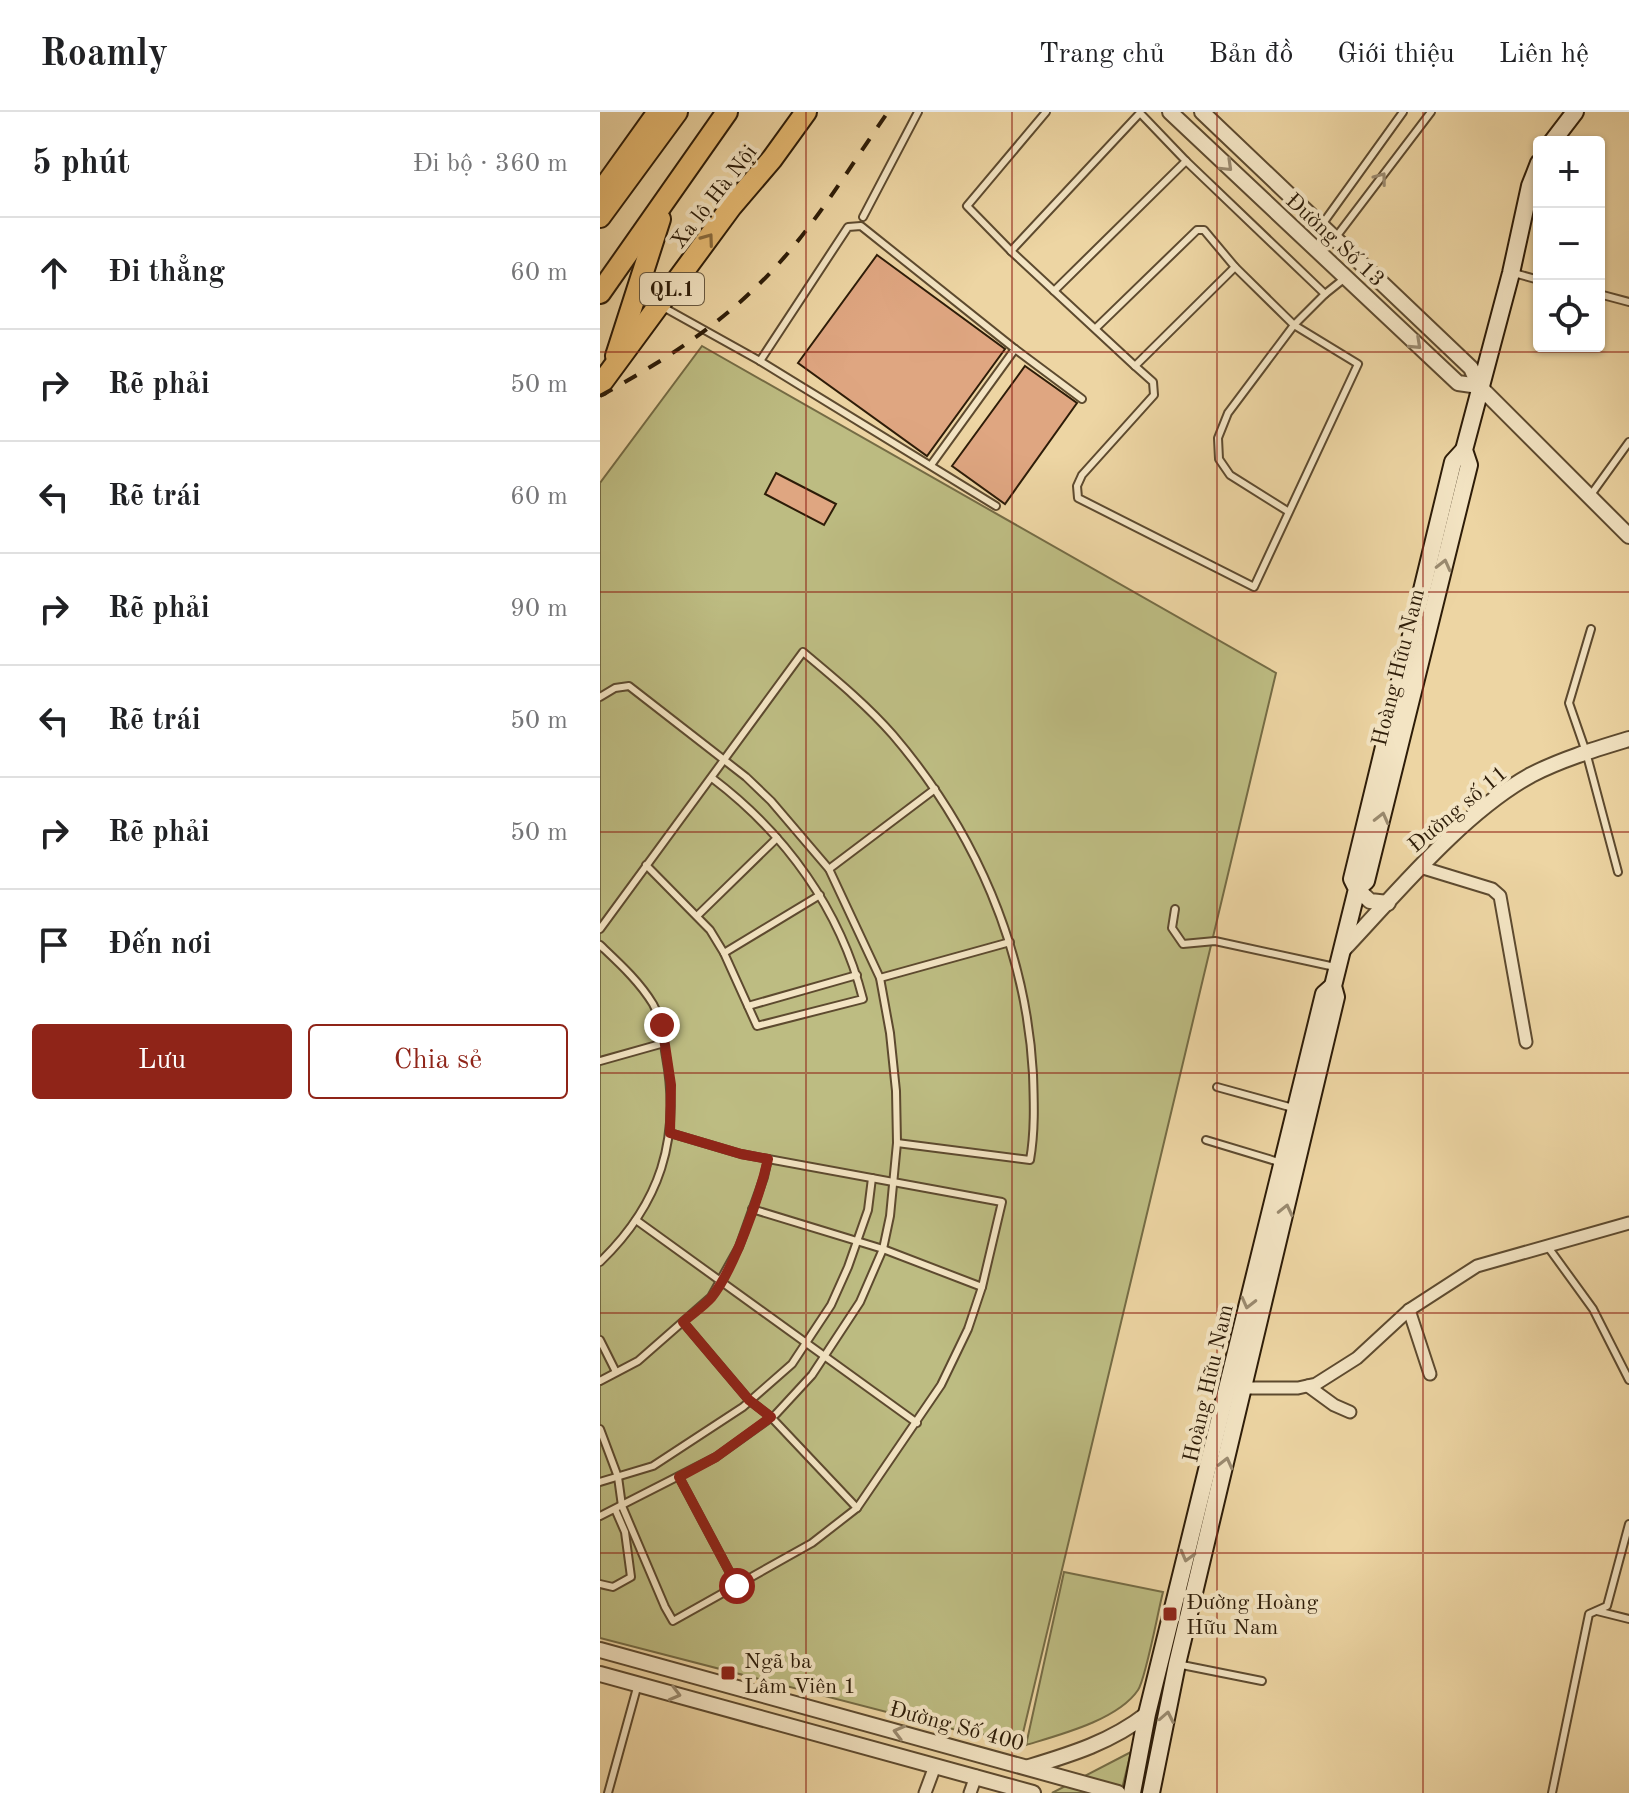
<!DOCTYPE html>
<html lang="vi">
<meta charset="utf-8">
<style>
:root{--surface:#fff;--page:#f2f2f2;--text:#202124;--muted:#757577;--line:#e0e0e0;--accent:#8f2418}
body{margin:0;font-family:"Old Standard TT",serif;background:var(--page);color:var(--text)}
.controls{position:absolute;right:24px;top:24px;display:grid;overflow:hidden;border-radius:8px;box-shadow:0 2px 6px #0004}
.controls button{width:72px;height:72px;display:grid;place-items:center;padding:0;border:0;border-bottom:2px solid var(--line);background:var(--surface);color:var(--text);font:40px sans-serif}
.stop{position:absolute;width:24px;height:24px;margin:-18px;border:6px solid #8f2418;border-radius:50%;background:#fff}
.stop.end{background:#8f2418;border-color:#fff;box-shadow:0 2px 8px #0008}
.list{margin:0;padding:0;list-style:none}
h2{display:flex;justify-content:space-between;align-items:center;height:104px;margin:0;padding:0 32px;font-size:34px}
h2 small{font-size:26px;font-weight:400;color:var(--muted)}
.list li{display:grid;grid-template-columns:52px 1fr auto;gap:24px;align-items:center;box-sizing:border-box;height:112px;padding:0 32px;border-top:2px solid var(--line)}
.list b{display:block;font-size:30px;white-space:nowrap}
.list em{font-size:26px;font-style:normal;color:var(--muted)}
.actions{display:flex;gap:16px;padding:24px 32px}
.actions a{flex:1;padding:18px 0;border:2px solid var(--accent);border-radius:8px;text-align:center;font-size:28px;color:var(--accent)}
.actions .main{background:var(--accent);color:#fff}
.icon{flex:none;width:44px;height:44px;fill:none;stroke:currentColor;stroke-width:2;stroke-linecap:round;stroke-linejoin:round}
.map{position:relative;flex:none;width:1029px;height:1681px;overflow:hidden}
header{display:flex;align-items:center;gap:48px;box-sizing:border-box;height:112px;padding:0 40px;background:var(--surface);border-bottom:2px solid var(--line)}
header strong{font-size:38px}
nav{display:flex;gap:44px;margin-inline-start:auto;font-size:28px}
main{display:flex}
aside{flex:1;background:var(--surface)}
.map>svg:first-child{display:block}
.green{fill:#bdbc82;stroke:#756c45;stroke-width:2}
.building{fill:#dfa681;stroke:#2d1c08;stroke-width:2}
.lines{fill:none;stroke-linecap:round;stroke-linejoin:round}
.service-casing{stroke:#5d4a2f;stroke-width:10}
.minor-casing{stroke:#5d4a2f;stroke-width:15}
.tertiary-casing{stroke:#5d4a2f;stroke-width:18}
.secondary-casing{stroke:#2d1c08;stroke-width:20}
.trunk-casing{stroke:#2d1c08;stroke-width:24}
.service{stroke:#f3e4c3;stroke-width:6}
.minor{stroke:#f3e4c3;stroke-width:11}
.tertiary{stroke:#f3e4c3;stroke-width:14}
.secondary{stroke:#f3e4c3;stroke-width:16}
.trunk{stroke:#e6ba72;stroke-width:20}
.rail{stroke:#2d1c08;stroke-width:4;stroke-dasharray:14 14;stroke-linecap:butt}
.oneway{stroke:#9a8a6f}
.oneway2{stroke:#8a6b3d}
.route{stroke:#8f2418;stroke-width:10}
.grid{fill:none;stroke:#8f2418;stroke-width:2;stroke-opacity:0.55}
.poi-dot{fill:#8f2418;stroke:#f3e4c3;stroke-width:3}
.labels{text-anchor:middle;stroke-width:8;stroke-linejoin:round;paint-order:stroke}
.shield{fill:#f3e4c3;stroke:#685840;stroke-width:2}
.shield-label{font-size:20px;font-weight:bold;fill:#2d1c08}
.street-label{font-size:22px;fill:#2d1c08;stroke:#f3e4c3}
.poi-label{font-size:22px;fill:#2d1c08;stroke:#f3e4c3;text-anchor:start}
</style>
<header>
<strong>Roamly</strong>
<nav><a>Trang chủ</a><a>Bản đồ</a><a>Giới thiệu</a><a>Liên hệ</a></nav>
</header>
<main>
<aside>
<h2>5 phút<small>Đi bộ · 360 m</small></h2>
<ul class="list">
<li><svg class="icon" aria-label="ahead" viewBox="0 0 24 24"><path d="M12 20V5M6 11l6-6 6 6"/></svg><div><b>Đi thẳng</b></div><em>60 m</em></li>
<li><svg class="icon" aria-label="right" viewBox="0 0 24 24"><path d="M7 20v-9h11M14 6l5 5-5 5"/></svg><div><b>Rẽ phải</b></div><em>50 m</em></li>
<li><svg class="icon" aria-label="left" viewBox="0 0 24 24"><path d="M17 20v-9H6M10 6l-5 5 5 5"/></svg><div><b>Rẽ trái</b></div><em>60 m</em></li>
<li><svg class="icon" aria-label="right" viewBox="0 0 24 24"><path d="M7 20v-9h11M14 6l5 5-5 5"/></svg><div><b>Rẽ phải</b></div><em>90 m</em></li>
<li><svg class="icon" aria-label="left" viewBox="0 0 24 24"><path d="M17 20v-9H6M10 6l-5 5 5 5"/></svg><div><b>Rẽ trái</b></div><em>50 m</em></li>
<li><svg class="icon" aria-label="right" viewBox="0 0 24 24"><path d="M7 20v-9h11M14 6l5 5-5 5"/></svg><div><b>Rẽ phải</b></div><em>50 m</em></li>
<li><svg class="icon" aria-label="arrive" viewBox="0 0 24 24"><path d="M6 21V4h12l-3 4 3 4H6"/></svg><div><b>Đến nơi</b></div></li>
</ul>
<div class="actions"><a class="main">Lưu</a><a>Chia sẻ</a></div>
</aside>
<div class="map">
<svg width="1029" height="1681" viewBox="0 0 1029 1681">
<rect width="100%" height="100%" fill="#edd5a3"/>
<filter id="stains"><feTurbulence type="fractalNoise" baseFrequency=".0025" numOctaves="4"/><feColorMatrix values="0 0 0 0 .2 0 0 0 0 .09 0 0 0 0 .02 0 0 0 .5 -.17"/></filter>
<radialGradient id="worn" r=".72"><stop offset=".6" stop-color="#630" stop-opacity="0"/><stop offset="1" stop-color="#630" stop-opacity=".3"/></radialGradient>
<g class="green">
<polygon points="102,234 676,561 423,1621 402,1625 364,1620 0,1526 0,371"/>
<path d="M464 1460 563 1480C558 1499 546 1566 538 1578 518 1608 459 1623 426 1633Z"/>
<polygon points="531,1640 521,1681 452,1681"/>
</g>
<g class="building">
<polygon points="277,143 405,237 327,344 198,251"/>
<polygon points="425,254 477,291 405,392 352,354"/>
<polygon points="176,361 236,392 224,413 165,382"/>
</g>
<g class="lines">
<defs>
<g id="service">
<polyline points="446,0 367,94 411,139 535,254"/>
<polyline points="586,49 725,182"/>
<polyline points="263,105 318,0"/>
<polyline points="721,114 803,0"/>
<polyline points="736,125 831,0"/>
<polyline points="411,139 540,1 586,49 454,179"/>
<polyline points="635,155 535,254 553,270 554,283 482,363 477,374 478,386 654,475 758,252 694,213 628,301 618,326 619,347 630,363 689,400"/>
<polyline points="914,161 939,168"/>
<polyline points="999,182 1029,190"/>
<polyline points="63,195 160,249 396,394"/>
<polyline points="496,216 597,118 604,118 635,155 694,213 725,182 745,166"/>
<polyline points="160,249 248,115 261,114 415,237 482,287"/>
<polyline points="331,353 415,237"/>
<polyline points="990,384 1029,330"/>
<polyline points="991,517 969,591 986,640 1018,760"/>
<polyline points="0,585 15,576 29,574 146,665 171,689 229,757 280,866 290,921 296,979 297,1031 290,1104 283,1137 260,1190 212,1263 176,1302 116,1345 0,1404"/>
<path d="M46 753 110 818 124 841 157 914 263 887C240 797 186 722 112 666"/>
<polyline points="229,757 335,677"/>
<polyline points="575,797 572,816 583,832 615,829 735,855"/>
<polyline points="97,804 177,726"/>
<path d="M0 817 203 540C234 566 267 593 293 623 375 719 426 836 433 962 434 990 435 1020 430 1048L297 1031"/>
<path d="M0 833C19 851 39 869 53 892 62 908 63 927 66 945 81 1027 60 1092 0 1150"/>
<polyline points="124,841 220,783"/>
<polyline points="280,866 410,830"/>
<polyline points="148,894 257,863"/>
<polyline points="0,949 64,931"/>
<polyline points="617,975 693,996"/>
<polyline points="606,1028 682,1051"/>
<polyline points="152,1097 283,1137 382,1175"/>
<polyline points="36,1108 317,1311"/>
<polyline points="948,1135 993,1197 1029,1268"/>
<polyline points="83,1210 149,1288 171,1305 257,1396"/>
<polyline points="0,1228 16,1260"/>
<polyline points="0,1269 38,1249 111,1185 139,1135 164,1065 168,1047"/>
<polyline points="0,1317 18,1365 22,1394 65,1495 73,1509 212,1431 257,1396 341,1273 368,1217 382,1175 402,1090 141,1042 70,1021"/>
<polyline points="79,1365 137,1474"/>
<polyline points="0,1370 53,1354 143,1295 192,1252 231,1193 248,1155 268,1098 272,1066"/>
<polyline points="0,1472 13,1475 31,1465 25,1420 15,1397"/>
<polyline points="997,1499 1029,1507"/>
<polyline points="577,1552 662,1569"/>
<polyline points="8,1681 38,1572"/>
<polyline points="952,1681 989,1502 1007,1494 1029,1412"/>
</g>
<g id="minor">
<polyline points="820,755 892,777 900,784 926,930"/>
<polyline points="809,1198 830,1262"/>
<polyline points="708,1274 734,1293 750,1300"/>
<polyline points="644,1276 698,1276 716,1272 757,1246 809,1198 877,1154 1029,1111"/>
<polyline points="325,1681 335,1654"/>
<polyline points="370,1681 376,1664"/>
</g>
<g id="tertiary">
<polyline points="570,0 858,271 879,274"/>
<polyline points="602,0 871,256 879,274 1029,424"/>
<polyline points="757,777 770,789 788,791"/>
<path d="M742 839C796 782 862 701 931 663 962 647 996 637 1029 627"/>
<polyline points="0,1538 518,1681"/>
<polyline points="0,1562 433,1681"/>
<path d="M429 1655C472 1642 511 1630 547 1602"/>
</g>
<g id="secondary">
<polyline points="952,30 975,0"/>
<polyline points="757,777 766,769 869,353 864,338 911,161 930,74 939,51"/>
<polyline points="532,1681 547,1602 724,882 733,874"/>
<polyline points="551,1681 577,1552 736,885 733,874 757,777 752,767 853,350 864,338"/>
</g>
<g id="trunk">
<polyline points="0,81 58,0"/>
<polyline points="0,105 77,0"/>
<polyline points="0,181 127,0"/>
<polyline points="16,244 60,107"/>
<polyline points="0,273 131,95 172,47 206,0"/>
</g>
</defs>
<use href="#service" class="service-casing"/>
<use href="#minor" class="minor-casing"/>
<use href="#tertiary" class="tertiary-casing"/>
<use href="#secondary" class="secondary-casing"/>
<use href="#trunk" class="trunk-casing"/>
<use href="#service" class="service"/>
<use href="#minor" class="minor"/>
<use href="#tertiary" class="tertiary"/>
<use href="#secondary" class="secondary"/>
<use href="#trunk" class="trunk"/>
<path class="rail" d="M0 284C56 253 109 221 155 176 208 126 246 60 288 0"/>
</g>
<defs><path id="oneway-chevron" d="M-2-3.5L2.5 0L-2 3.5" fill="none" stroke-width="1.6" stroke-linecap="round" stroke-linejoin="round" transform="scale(2)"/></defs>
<g class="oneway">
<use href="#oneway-chevron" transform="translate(627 54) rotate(44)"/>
<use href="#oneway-chevron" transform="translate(781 66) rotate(-53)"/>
<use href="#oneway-chevron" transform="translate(816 232) rotate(43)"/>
<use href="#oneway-chevron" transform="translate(844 453) rotate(-76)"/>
<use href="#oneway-chevron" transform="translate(782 706) rotate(-76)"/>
<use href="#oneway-chevron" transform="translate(686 1098) rotate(-77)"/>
<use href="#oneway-chevron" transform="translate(648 1191) rotate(104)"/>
<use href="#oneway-chevron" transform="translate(626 1351) rotate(-76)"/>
<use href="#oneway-chevron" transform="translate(587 1444) rotate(105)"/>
<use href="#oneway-chevron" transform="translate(75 1582) rotate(15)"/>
<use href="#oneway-chevron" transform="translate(567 1605) rotate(-79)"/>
<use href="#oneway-chevron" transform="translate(299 1620) rotate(-165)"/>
</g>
<use class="oneway2" href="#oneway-chevron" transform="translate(108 127) rotate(-54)"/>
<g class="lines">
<path class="route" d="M62 913 71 973 70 1021 141 1042 168 1047C160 1083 134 1158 111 1186 103 1195 92 1202 83 1210L149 1288 171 1305 116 1345 79 1365 137 1474"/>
</g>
<path class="grid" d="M206 0V1681M412 0V1681M617 0V1681M823 0V1681M0 240H1029M0 480H1029M0 720H1029M0 961H1029M0 1201H1029M0 1441H1029"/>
<g class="poi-dot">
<rect x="562" y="1494" width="16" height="16" rx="4"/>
<rect x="120" y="1553" width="16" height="16" rx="4"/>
</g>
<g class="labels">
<rect class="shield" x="40" y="161" width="64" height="32" rx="6"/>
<g class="shield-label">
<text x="72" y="184">QL.1</text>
</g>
<g class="street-label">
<text transform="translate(113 84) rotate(-52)" y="8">Xa lộ Hà Nội</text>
<text transform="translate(736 127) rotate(43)" y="8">Đường Số 13</text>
<text transform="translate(797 555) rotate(-76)" y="8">Hoàng Hữu Nam</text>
<text transform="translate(857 696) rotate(-40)" y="8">Đường số 11</text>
<text transform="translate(607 1271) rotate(-77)" y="8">Hoàng Hữu Nam</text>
<text transform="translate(357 1613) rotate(15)" y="8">Đường Số 400</text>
</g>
<g class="poi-label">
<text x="586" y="1497">Đường Hoàng<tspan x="586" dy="25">Hữu Nam</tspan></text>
<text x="144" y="1556">Ngã ba<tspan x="144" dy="25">Lâm Viên 1</tspan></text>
</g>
</g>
<rect width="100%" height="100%" filter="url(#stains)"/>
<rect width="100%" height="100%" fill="url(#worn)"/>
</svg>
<div class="controls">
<button>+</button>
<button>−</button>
<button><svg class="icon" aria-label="locate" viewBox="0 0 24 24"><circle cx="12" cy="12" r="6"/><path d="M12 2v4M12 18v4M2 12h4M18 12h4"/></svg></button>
</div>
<div class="stop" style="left:137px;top:1474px"></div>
<div class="stop end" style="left:62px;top:913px"></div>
</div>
</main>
